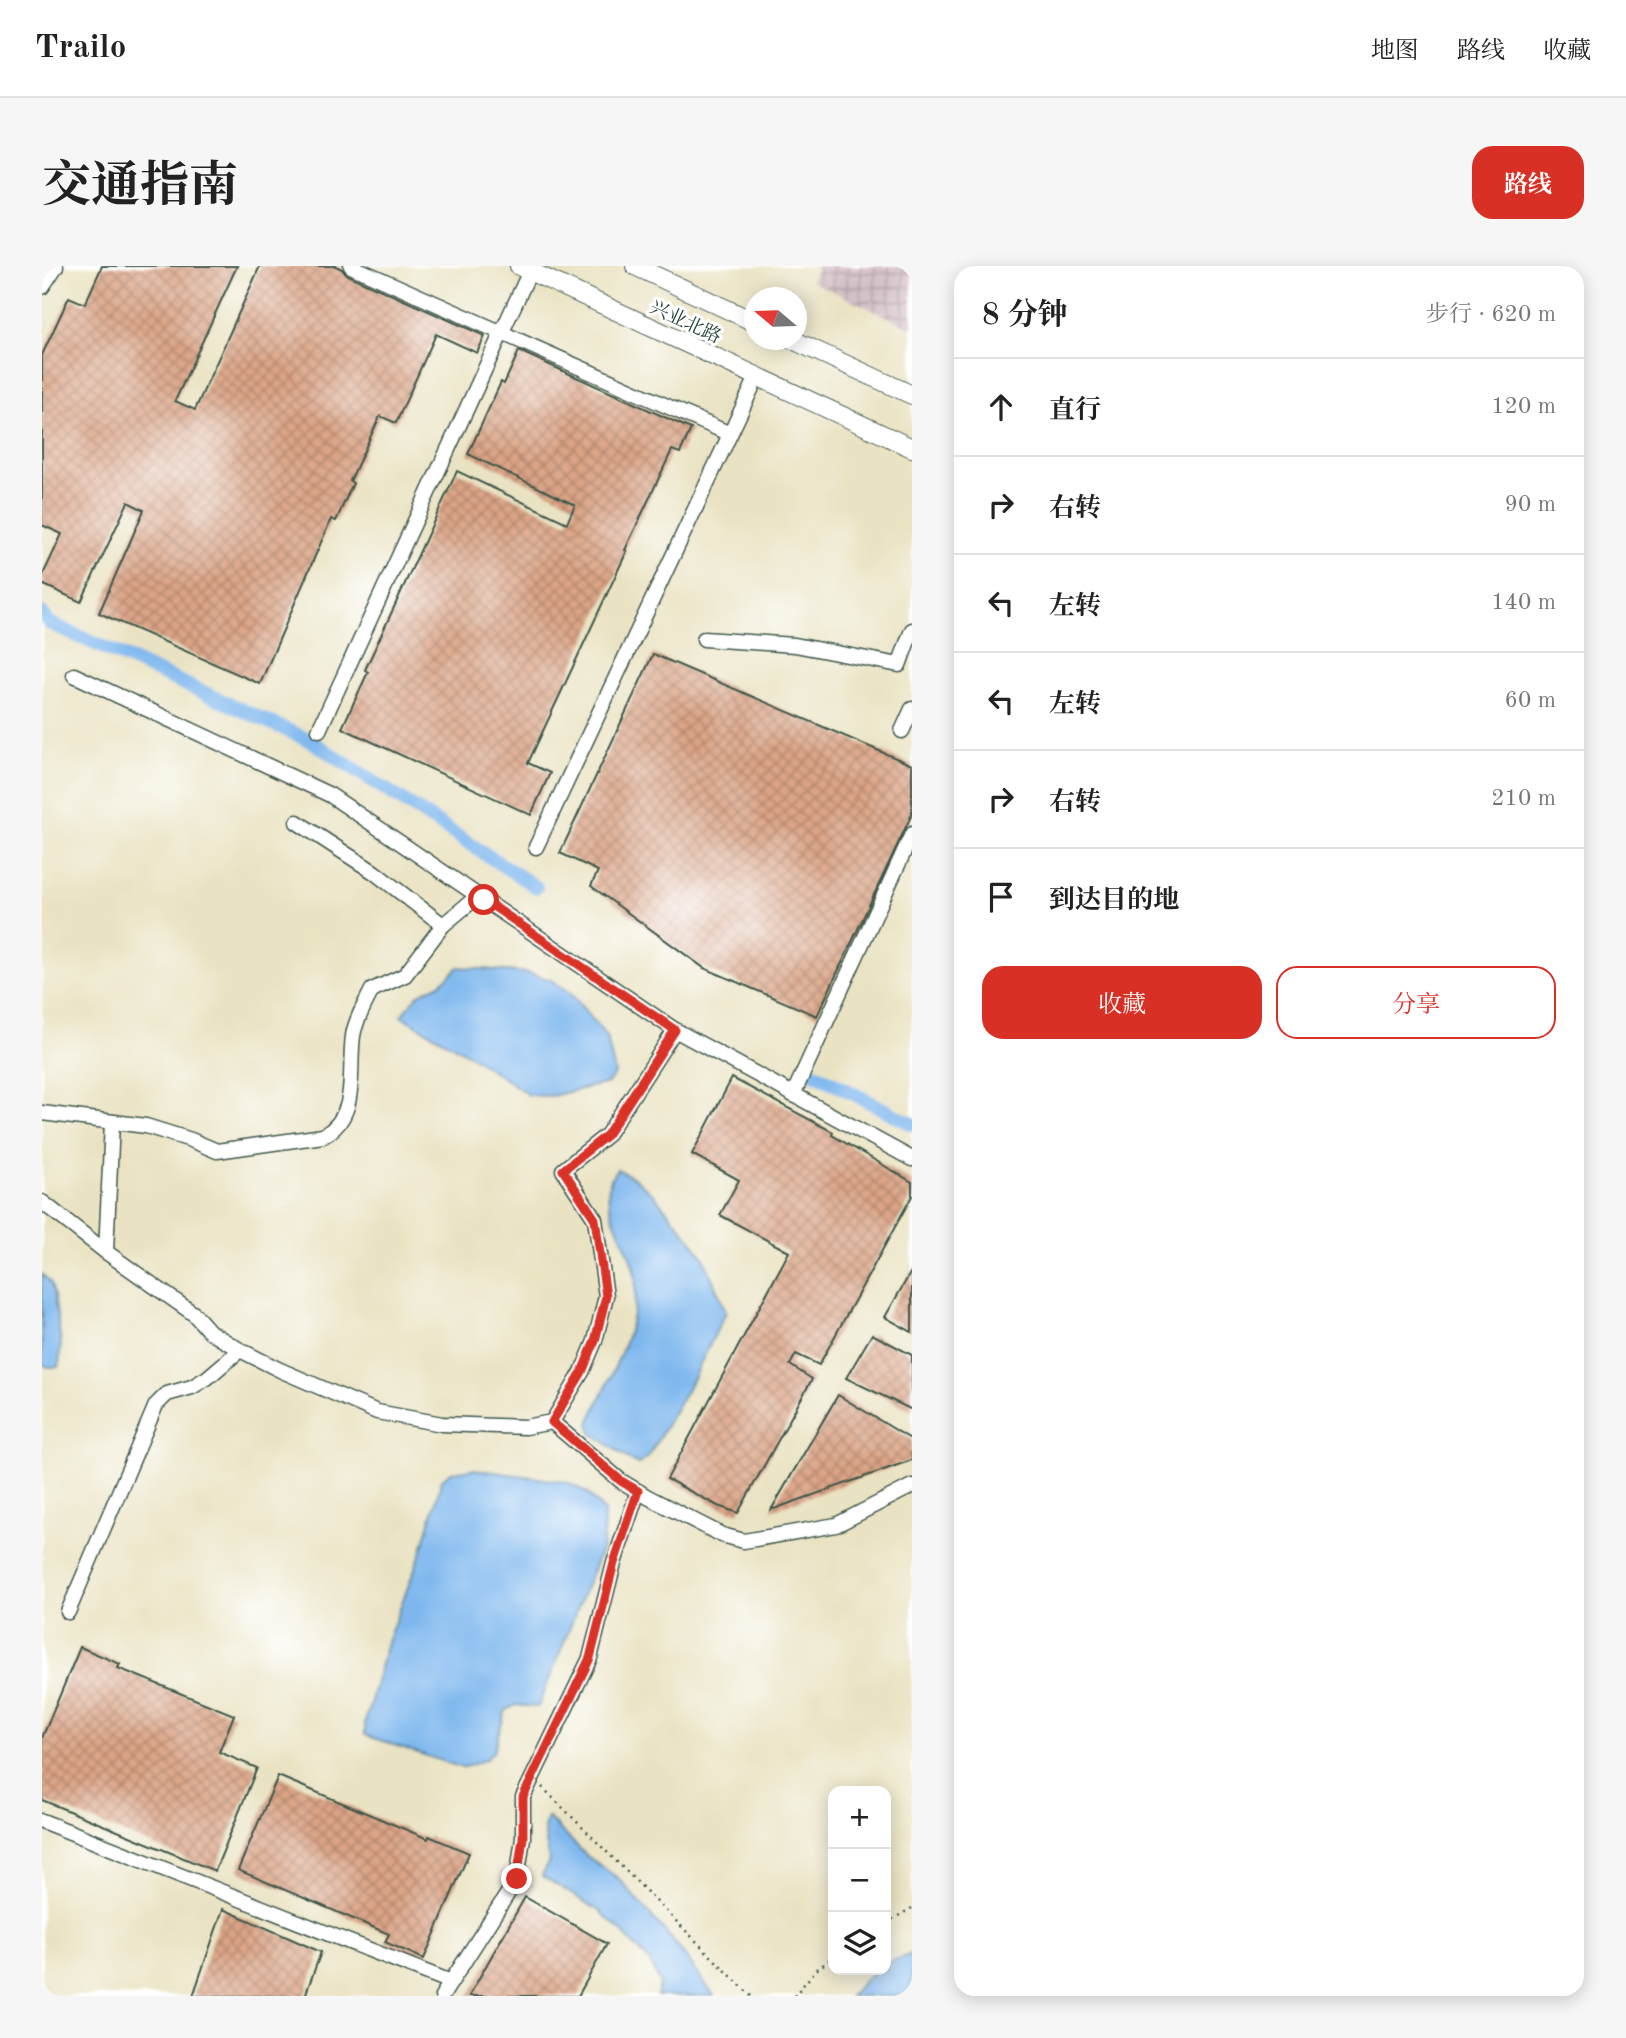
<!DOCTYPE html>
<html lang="zh">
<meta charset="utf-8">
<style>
:root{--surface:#fff;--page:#f6f6f6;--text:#222;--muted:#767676;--line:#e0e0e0;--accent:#d93025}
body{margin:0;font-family:"Old Standard TT","Noto Serif SC",serif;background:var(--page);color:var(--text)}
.controls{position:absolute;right:21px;bottom:21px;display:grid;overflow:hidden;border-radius:14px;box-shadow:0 4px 18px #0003}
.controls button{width:63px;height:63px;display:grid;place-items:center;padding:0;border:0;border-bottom:2px solid var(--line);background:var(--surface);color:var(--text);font:35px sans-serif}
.compass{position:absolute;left:702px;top:21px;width:63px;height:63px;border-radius:50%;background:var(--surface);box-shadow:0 4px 18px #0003;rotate:289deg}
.stop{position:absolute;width:21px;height:21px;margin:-16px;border:5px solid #d93025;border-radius:50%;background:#fff}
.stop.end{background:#d93025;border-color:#fff;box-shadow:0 2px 7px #0008}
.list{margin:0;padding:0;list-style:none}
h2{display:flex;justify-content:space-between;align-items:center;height:91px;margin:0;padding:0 28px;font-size:30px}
h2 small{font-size:23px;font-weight:400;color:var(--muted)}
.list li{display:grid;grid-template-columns:46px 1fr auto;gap:21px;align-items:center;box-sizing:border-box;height:98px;padding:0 28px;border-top:2px solid var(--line)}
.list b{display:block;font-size:26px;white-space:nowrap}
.list em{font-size:23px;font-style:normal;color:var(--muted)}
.actions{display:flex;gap:14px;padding:21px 28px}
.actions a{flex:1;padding:16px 0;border:2px solid var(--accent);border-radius:21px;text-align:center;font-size:24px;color:var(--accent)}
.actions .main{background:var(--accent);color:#fff}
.icon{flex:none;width:38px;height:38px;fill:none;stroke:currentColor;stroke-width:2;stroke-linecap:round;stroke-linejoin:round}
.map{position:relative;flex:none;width:870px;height:1730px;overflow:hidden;border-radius:21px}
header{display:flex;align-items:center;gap:42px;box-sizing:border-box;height:98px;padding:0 35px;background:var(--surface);border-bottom:2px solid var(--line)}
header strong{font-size:33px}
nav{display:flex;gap:38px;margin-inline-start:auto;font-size:24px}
.intro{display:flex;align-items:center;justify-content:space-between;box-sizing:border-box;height:168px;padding:0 42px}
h1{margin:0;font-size:49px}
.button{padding:18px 32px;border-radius:21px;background:var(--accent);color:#fff;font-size:24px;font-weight:700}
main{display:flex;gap:42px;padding:0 42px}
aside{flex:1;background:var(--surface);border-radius:21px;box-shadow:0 4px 18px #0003}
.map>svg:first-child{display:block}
.industrial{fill:url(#industrial-grid)}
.water{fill:#7eb7ee;stroke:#4e7a91;stroke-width:2}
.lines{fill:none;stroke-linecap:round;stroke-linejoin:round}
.canal{stroke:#7eb7ee;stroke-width:14}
.building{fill:url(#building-cross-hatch)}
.minor-casing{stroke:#3d5649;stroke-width:17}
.major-casing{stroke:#3d5649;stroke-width:20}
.path{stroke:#3d5649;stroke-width:2.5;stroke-dasharray:2 5;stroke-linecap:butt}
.minor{stroke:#fff;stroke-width:14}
.major{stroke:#fff;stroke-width:18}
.route{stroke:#d93025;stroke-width:9}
.labels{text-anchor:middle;stroke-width:6;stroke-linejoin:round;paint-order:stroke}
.street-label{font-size:19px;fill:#1f3d34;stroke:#fff}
</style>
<header>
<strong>Trailo</strong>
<nav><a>地图</a><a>路线</a><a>收藏</a></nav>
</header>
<div class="intro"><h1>交通指南</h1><a class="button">路线</a></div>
<main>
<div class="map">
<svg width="870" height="1730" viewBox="0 0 870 1730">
<defs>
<pattern id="industrial-grid" width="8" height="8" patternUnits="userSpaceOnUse" patternTransform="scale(1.75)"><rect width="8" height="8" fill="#d2bdc5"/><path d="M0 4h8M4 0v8" fill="none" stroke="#aa9ba1"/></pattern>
<pattern id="building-cross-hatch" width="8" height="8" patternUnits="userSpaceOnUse" patternTransform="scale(1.75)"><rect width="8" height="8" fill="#dca486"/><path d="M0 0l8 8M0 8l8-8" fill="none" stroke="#b2876e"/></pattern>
</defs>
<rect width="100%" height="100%" fill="#fff"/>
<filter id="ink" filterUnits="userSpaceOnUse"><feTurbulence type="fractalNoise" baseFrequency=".0143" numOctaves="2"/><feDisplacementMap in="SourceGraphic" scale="14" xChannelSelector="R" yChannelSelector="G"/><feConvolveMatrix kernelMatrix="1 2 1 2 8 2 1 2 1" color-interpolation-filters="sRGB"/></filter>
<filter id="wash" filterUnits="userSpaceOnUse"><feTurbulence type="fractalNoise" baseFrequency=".00686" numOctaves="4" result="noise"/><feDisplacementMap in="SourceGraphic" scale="28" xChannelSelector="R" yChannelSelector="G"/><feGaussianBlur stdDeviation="1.57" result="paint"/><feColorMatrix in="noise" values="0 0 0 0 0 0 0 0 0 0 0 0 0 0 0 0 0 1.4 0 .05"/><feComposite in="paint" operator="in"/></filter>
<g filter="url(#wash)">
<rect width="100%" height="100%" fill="#eae3c3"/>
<polygon class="industrial" points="776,0 870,0 870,62 769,15"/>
<g class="water">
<polygon points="417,701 486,707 509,714 529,728 565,771 573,807 566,817 509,830 487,829 429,790 359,750 377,728 398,718"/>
<path d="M575 903 594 913 612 929 648 972 662 992 684 1046 649 1116 606 1191 597 1198 588 1194 550 1167 547 1157C567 1111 599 1061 593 1009 589 975 549 935 575 903Z"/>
<polygon points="0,1008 9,1017 12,1030 19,1077 17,1101 6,1101 0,1098"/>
<polygon points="431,1203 525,1216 546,1227 562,1245 561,1279 496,1441 474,1439 464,1444 451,1486 443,1494 420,1502 323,1469 323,1457 345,1376 380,1284 400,1213 409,1206"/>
<polygon points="505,1551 545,1590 577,1613 634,1678 672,1730 615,1730 618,1717 608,1696 575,1661 556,1644 500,1610 507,1595 502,1562"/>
<polygon points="870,1688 870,1730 807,1730 833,1704 844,1704 844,1697"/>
</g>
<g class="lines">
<g class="canal">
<polyline points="0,347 7,357 269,475 494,621"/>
<polyline points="772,807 870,858"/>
</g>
</g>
<g id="blocks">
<g class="building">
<polygon points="60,0 195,0 133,135 153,144 218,0 294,0 300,3 305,9 443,70 435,87 394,68 354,157 338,150 308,215 311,217 294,255 289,253 218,418 57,347 102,244 86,236 39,336 0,318 0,311 20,268 0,259 0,89 27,31 43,38"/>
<polygon points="477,85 649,163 638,187 630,184 583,284 585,285 486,497 508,507 489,549 300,462 326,406 323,404 415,205 525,257 533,239 426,188 459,116 462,118"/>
<polygon points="611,388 870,499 870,548 775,750 662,702 549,620 556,605 518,587"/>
<polygon points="690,812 791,866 790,869 870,916 870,930 777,1099 754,1088 748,1099 770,1113 696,1247 676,1240 625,1213 747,986 678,949 697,914 650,888"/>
<polygon points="870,1004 870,1066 843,1051"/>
<polygon points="830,1068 870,1089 870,1144 804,1112"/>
<polygon points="796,1129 870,1174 870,1194 729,1244"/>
<polygon points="38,1381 78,1398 76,1402 192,1449 177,1486 215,1502 173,1605 0,1534 0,1472"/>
<polygon points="236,1510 386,1573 387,1570 427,1587 382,1693 343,1676 347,1668 196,1604"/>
<polygon points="483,1631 565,1678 536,1730 427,1730"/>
<polygon points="181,1643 279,1686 263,1730 151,1730"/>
</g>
</g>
</g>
<g filter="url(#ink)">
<use href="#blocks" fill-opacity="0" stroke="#3d5649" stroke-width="2"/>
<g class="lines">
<defs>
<g id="minor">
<polyline points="309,0 688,168"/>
<polyline points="0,21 14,0"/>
<polyline points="662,373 753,379 857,399 870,364"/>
<polyline points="32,409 288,529 633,764 870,893"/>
<polyline points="277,464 488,5"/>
<polyline points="860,465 870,443"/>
<polyline points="255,556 332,606 401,659"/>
<polyline points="494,581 715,111"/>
<polyline points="751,829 870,568"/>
<path d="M0 847 104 860 149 874 175 885 281 870C318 850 306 805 311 770 313 755 323 738 330 724L363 709 401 659 436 630"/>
<polyline points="0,936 64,986 152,1048 168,1066 198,1084 238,1104 335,1146 400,1158 483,1161 510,1156 540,1106 553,1075 564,1030 553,953 521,904 565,869 633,764"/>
<polyline points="64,986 70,856"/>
<polyline points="510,1156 579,1215 606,1231 680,1269 702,1275 794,1259 870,1220"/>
<polyline points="26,1346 114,1139 125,1128 150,1121 165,1112 198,1084"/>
<polyline points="0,1555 409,1716"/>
<polyline points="400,1730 475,1613 481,1572 481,1531 548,1392 572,1297 596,1225"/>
</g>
<g id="major">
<polyline points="477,0 870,182"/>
<polyline points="593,0 712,56"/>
<polyline points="751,74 870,129"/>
</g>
</defs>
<use href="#minor" class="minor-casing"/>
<use href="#major" class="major-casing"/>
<g class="path">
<polyline points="500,1521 709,1730"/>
<polyline points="844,1657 870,1642"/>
<polyline points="752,1730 774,1704 791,1691"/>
</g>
<use href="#minor" class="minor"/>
<use href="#major" class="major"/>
</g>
</g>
<g class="lines" filter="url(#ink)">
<polyline class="route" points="442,634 633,764 565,869 521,904 553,953 564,1030 553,1075 540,1106 510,1156 579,1215 596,1225 572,1297 548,1392 481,1531 481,1572 475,1613"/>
</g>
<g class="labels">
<g class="street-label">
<text transform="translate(644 55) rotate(25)" y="7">兴业北路</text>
</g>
</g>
</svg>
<div class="controls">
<button>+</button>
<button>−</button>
<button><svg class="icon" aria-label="layers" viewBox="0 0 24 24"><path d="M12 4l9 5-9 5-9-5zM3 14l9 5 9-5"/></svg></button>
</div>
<svg class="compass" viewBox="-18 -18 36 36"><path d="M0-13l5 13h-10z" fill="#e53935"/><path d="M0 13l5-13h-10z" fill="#767676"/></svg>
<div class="stop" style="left:442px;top:634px"></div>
<div class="stop end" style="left:475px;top:1613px"></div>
</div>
<aside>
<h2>8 分钟<small>步行 · 620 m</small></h2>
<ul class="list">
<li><svg class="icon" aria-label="ahead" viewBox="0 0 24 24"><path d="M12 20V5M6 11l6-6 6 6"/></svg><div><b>直行</b></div><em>120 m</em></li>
<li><svg class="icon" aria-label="right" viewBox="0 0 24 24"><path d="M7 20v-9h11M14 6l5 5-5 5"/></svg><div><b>右转</b></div><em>90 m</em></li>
<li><svg class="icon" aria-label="left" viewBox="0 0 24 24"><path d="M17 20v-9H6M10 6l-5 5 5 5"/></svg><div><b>左转</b></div><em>140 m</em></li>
<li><svg class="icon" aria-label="left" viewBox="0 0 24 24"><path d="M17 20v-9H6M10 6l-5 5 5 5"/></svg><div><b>左转</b></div><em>60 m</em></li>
<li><svg class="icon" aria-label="right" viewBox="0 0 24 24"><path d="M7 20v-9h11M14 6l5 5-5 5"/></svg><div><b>右转</b></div><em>210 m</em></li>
<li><svg class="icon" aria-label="arrive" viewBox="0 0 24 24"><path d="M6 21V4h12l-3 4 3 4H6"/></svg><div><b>到达目的地</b></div></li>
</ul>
<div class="actions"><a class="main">收藏</a><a>分享</a></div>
</aside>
</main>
